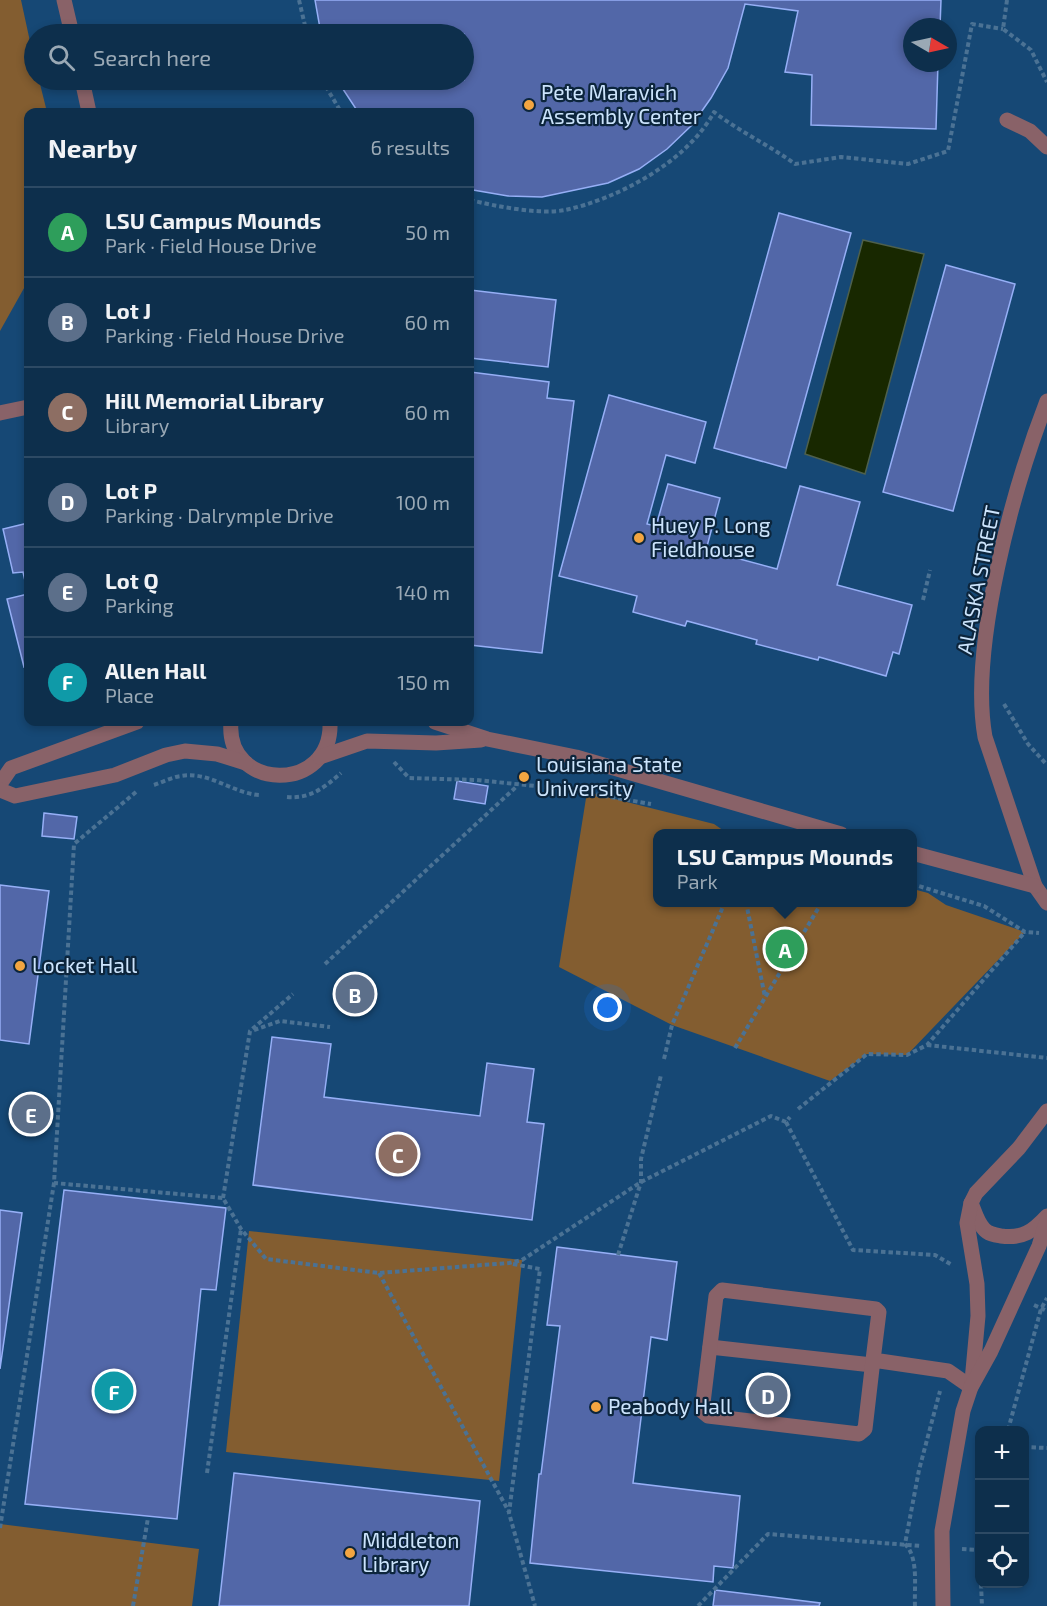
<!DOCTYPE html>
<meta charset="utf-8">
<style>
:root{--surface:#0d2f4c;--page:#1b3b56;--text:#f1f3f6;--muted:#9aa9b5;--line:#2d4a64;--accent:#e797bd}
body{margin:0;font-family:"Exo 2",sans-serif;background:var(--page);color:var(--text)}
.controls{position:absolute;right:18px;bottom:18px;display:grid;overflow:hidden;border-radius:12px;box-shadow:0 3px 9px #0003}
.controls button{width:54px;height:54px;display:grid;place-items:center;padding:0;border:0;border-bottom:2px solid var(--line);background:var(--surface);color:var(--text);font:30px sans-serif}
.compass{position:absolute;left:903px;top:18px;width:54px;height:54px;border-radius:50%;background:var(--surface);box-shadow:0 3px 9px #0003;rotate:99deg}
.you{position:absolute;left:608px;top:1008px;width:21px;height:21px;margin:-15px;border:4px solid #fff;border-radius:50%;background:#1a73e8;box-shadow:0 0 0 9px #1a73e833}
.badge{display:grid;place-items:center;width:39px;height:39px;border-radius:50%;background:var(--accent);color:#fff;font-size:20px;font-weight:700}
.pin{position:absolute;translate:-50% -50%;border:3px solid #fff;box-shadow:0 2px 6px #0006}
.popup{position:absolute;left:653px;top:829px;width:264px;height:78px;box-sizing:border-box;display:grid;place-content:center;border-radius:12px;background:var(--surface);filter:drop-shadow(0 2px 4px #0005);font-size:20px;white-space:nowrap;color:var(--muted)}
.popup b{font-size:22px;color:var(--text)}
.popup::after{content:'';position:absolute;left:50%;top:100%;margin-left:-12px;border:12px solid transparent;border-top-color:var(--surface)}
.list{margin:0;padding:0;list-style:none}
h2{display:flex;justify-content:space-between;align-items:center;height:78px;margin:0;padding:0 24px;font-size:26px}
h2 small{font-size:20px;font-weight:400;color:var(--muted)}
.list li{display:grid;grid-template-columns:39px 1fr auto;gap:18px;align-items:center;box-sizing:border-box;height:90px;padding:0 24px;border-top:2px solid var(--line)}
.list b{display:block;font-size:22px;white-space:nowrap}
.list p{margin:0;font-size:20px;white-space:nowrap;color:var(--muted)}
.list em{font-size:20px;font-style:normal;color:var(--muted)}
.icon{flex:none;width:33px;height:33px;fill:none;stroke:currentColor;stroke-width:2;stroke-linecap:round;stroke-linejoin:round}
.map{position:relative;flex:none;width:1047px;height:1606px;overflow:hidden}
.search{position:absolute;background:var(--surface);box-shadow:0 3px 9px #0003;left:24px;top:24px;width:450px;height:66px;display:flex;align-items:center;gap:15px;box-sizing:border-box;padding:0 21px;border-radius:33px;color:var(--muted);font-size:22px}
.panel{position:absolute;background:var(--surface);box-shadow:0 3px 9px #0003;left:24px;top:108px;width:450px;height:618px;border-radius:12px}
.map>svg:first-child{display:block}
.built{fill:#164875;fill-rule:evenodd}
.green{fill:#835d30}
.water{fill:#182800;stroke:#4e604c;stroke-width:1.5}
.building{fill:#5267a8;stroke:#96aff6;stroke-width:1.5}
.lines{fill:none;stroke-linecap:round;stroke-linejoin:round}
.path{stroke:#4b7294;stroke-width:4;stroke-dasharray:4.5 3;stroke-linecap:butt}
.lane{stroke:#896268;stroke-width:15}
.street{stroke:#896268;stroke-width:15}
.poi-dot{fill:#f2a541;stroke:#0c253c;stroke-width:2}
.labels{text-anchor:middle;stroke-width:4.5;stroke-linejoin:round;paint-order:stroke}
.poi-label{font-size:21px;fill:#cce4fc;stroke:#0c253c;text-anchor:start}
.street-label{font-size:21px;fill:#cce4fc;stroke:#0c253c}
</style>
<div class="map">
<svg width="1047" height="1606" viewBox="0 0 1047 1606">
<rect width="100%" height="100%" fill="#113f66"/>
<path class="built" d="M0 0H1047V1606H0ZM912 27H948V63H912ZM34 34H464V80H34ZM28 112H470V722H28ZM658 834H912V902H658ZM980 1430H1024V1584H980Z"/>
<g class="green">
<polygon points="0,0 21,0 34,60 34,80 39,80 47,112 28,112 28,281 0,331"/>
<polygon points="587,792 714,824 727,833 658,834 658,902 912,902 913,889 928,893 946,905 1025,932 907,1055 867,1054 830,1081 672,1025 559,967"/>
<polygon points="249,1231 522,1260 499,1481 226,1452"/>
<polygon points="0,1524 199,1549 192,1606 0,1606"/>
</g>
<polygon class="water" points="863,240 924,254 865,474 805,454"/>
<g class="building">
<polygon points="315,0 941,0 940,27 912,27 912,63 938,63 936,129 811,125 812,75 785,72 798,11 745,4 728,68 711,98 692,125 667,149 639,169 608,183 542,197 508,196 473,190 470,189 470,112 358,112 337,80 464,80 464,34 321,34"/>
<polygon points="779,213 851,233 786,468 714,448"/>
<polygon points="946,265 1015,284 953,511 883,492"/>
<polygon points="470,290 556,300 548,367 470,358"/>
<polygon points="470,372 549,382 547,398 574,401 542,653 470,645"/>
<polygon points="609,395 706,422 695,463 666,455 647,524 656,526 668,484 720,498 706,550 777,569 800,486 860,502 837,585 912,605 899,654 893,652 886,676 819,657 818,660 756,644 757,640 687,621 685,626 633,612 637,596 559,576"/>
<polygon points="28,523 28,666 24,667 7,599 28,594 23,572 13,573 3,529"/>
<polygon points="457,781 488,786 485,804 454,799"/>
<polygon points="44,813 77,817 74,839 42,836"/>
<polygon points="0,885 49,891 29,1044 0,1040"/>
<polygon points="272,1037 331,1044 324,1097 480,1116 487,1063 534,1069 527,1122 544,1124 532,1220 253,1185"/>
<polygon points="64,1190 226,1208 216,1290 201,1289 177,1519 25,1504"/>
<polygon points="0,1210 22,1213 0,1369"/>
<polygon points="557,1247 677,1262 667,1340 651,1337 633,1483 740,1496 733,1568 714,1566 713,1582 530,1563 539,1474 541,1474 560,1326 547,1325"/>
<polygon points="234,1473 480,1501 469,1606 219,1606"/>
<polygon points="715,1590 820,1603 819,1606 713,1606"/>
</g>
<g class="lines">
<g class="path">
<polyline points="299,0 307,34"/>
<polyline points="1007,0 1003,29 1031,50 1047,82"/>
<polyline points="322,80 341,112"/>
<path d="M470 200C495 206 539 215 565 210 618 199 688 161 714 112 740 132 769 145 795 164L841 157 908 164 948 151 972 24 1003 29"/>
<polyline points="923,600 930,570"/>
<polyline points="1004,704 1028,744 1047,765"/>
<polyline points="394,762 409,778 476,780 565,789 651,804"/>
<path d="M154 785C163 782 172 777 181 776 209 771 232 793 259 795"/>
<polyline points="136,792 74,844 54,1183 223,1198 241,1229 266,1259 379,1273 509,1263 522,1260 641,1182 771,1116 786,1122 790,1117"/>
<path d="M287 797C310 799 324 788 341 773"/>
<polyline points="912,884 984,906 1025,932 1039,933"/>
<polyline points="746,902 765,997"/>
<polyline points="325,964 516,787"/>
<polyline points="254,1030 280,1021 330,1027"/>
<polyline points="927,1045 1047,1058"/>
<polyline points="735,1048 822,902"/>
<polyline points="664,1059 672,1025 725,902"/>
<polyline points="798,1109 867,1054 907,1055 927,1045 1025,932"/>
<polyline points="786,1122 853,1250 935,1255 952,1265"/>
<polyline points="223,1198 250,1031 293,994"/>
<polyline points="618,1255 641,1182 641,1159 661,1075"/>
<polyline points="513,1264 540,1269 509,1513 535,1606"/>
<polyline points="379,1273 509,1512"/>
<polyline points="1034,1305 1047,1311"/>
<polyline points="1008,1430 1041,1309 1047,1298"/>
<polyline points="1024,1447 1047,1448"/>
<polyline points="207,1473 241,1229"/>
<polyline points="0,1528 54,1183"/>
<polyline points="980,1547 980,1563"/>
<polyline points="962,1549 979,1550"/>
<polyline points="981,1584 982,1606"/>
<polyline points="133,1606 148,1518"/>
<polyline points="698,1606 768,1534 921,1546"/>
<path d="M915 1606C914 1587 919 1558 905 1544L919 1470 940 1391"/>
</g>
<g class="lane">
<polyline points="1007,120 1030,131 1047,147"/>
<polyline points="710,1347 872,1365"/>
<polyline points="873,1360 879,1312 876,1309 722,1290 716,1296 702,1411 708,1416 859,1434 865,1429 873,1360 948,1371 971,1387"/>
</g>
<g class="street">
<polyline points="64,0 72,34"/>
<polyline points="82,80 89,112"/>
<path d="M1047 401C1014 486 969 647 985 737L1035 886 1047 903"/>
<polyline points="0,413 28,407"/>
<path d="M231 722C225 792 333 794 330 722"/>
<polyline points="435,722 487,739 576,757 841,834"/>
<polyline points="320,757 367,741 436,743 481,740"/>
<polyline points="0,784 11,768 137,722"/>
<polyline points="0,790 15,796 115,775 166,755 185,751 217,754 246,763"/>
<polyline points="912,853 1035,886"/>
<path d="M971 1203C975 1212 977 1222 984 1229 988 1234 995 1235 1001 1236 1023 1239 1033 1231 1047 1216"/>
<polyline points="972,1381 978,1316 977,1284 967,1223 971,1203 976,1193 1019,1148 1047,1111"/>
<polyline points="943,1606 942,1531 963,1411 971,1387 991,1351 1039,1246 1047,1220"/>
</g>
</g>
<g class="poi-dot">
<circle cx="529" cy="105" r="6"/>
<circle cx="639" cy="538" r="6"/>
<circle cx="524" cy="777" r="6"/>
<circle cx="20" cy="966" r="6"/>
<circle cx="596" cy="1407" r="6"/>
<circle cx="350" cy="1553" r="6"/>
</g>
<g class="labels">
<g class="poi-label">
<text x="541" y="100">Pete Maravich<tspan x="541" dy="24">Assembly Center</tspan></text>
<text x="651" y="533">Huey P. Long<tspan x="651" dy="24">Fieldhouse</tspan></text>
<text x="536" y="772">Louisiana State<tspan x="536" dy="24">University</tspan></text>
<text x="32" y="973">Locket Hall</text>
<text x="608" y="1414">Peabody Hall</text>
<text x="362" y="1548">Middleton<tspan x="362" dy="24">Library</tspan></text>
</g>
<g class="street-label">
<text transform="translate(979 580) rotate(-79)" y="7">ALASKA STREET</text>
</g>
</g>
</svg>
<div class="controls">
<button>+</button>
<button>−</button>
<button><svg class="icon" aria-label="locate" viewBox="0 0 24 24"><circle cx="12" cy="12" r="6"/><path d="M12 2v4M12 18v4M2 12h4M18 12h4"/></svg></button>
</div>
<svg class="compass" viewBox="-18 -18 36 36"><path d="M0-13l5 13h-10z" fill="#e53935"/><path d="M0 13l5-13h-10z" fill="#9aa9b5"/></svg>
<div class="you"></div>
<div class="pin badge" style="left:785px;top:949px;background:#2e9e5b">A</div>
<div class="popup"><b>LSU Campus Mounds</b>Park</div>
<div class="pin badge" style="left:355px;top:994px;background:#5c6f8a">B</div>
<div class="pin badge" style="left:398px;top:1154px;background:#8d6e63">C</div>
<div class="pin badge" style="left:768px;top:1395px;background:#5c6f8a">D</div>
<div class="pin badge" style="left:31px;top:1114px;background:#5c6f8a">E</div>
<div class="pin badge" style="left:114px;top:1391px;background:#0f9aa8">F</div>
<div class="search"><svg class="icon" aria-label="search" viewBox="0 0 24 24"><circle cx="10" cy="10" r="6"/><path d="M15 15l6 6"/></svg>Search here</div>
<section class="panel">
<h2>Nearby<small>6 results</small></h2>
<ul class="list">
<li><span class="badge" style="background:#2e9e5b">A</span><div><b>LSU Campus Mounds</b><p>Park · Field House Drive</p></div><em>50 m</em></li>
<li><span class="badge" style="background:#5c6f8a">B</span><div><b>Lot J</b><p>Parking · Field House Drive</p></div><em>60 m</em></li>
<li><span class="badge" style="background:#8d6e63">C</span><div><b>Hill Memorial Library</b><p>Library</p></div><em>60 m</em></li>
<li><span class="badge" style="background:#5c6f8a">D</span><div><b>Lot P</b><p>Parking · Dalrymple Drive</p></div><em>100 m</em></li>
<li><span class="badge" style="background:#5c6f8a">E</span><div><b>Lot Q</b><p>Parking</p></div><em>140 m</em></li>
<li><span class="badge" style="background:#0f9aa8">F</span><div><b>Allen Hall</b><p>Place</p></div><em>150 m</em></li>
</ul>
</section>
</div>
